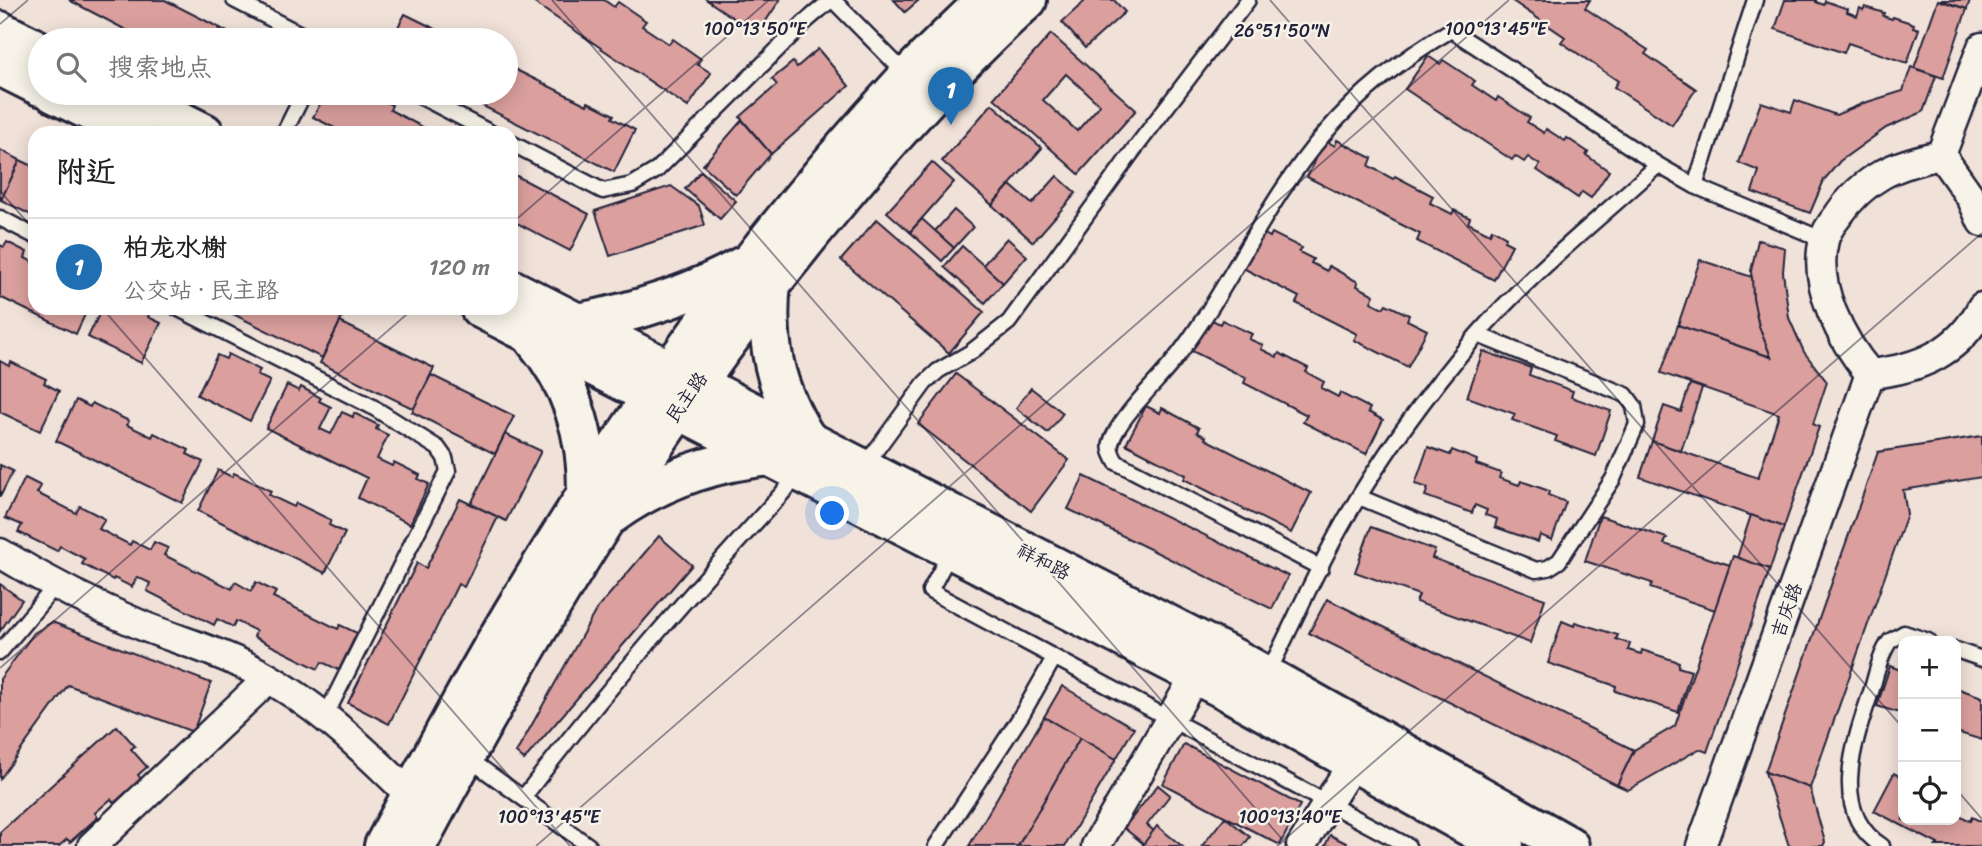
<!DOCTYPE html>
<html lang="zh">
<meta charset="utf-8">
<style>
:root{--surface:#fff;--page:#f2f2f2;--text:#222;--muted:#767676;--line:#e0e0e0;--accent:#1f6fb2}
body{margin:0;font-family:Sriracha,"LXGW WenKai TC",sans-serif;background:var(--page);color:var(--text)}
.controls{position:absolute;right:21px;bottom:21px;display:grid;overflow:hidden;border-radius:14px;box-shadow:0 4px 18px #0003}
.controls button{width:63px;height:63px;display:grid;place-items:center;padding:0;border:0;border-bottom:2px solid var(--line);background:var(--surface);color:var(--text);font:35px sans-serif}
.you{position:absolute;left:833px;top:514px;width:24px;height:24px;margin:-18px;border:5px solid #fff;border-radius:50%;background:#1a73e8;box-shadow:0 0 0 10px #1a73e833}
.badge{display:grid;place-items:center;width:46px;height:46px;border-radius:50%;background:var(--accent);color:#fff;font-size:23px;font-weight:700}
.pin{position:absolute;translate:-50% -58px;filter:drop-shadow(0 2px 4px #0008)}
.pin::after{content:'';position:absolute;top:37px;width:24px;height:21px;background:inherit;clip-path:polygon(0 0,100% 0,50% 100%)}
.list{margin:0;padding:0;list-style:none}
h2{display:flex;justify-content:space-between;align-items:center;height:91px;margin:0;padding:0 28px;font-size:30px}
h2 small{font-size:23px;font-weight:400;color:var(--muted)}
.list li{display:grid;grid-template-columns:46px 1fr auto;gap:21px;align-items:center;box-sizing:border-box;height:98px;padding:0 28px;border-top:2px solid var(--line)}
.list b{display:block;font-size:26px;white-space:nowrap}
.list p{margin:0;font-size:23px;white-space:nowrap;color:var(--muted)}
.list em{font-size:23px;font-style:normal;color:var(--muted)}
.icon{flex:none;width:38px;height:38px;fill:none;stroke:currentColor;stroke-width:2;stroke-linecap:round;stroke-linejoin:round}
.map{position:relative;flex:none;width:1982px;height:846px;overflow:hidden}
.search{position:absolute;background:var(--surface);box-shadow:0 4px 18px #0003;left:28px;top:28px;width:490px;height:77px;display:flex;align-items:center;gap:18px;box-sizing:border-box;padding:0 24px;border-radius:38px;color:var(--muted);font-size:26px}
.panel{position:absolute;background:var(--surface);box-shadow:0 4px 18px #0003;left:28px;top:126px;width:490px;height:189px;border-radius:21px}
.map>svg:first-child{display:block}
.building{fill:#dba09e;stroke:#22223b;stroke-width:2;fill-rule:evenodd}
.lines{fill:none;stroke-linecap:round;stroke-linejoin:round}
.service-casing{stroke:#22223b;stroke-width:19}
.minor-casing{stroke:#22223b;stroke-width:33}
.secondary-casing{stroke:#22223b;stroke-width:44}
.service{stroke:#f7f3e8;stroke-width:14}
.minor{stroke:#f7f3e8;stroke-width:28}
.secondary{stroke:#f7f3e8;stroke-width:38}
.ticks{fill:none;stroke:#22223b;stroke-width:2;stroke-opacity:0.45}
.labels{text-anchor:middle;stroke-width:5;stroke-linejoin:round;paint-order:stroke}
.street-label{font-size:19px;fill:#22223b;stroke:#f7f3e8}
.ticks-label{font-size:18px;text-anchor:middle;fill:#22223b;stroke:#f7f3e8;stroke-width:5;stroke-linejoin:round;paint-order:stroke}
</style>
<div class="map">
<svg width="1982" height="846" viewBox="0 0 1982 846">
<rect width="100%" height="100%" fill="#f1e2d9"/>
<filter id="ink" filterUnits="userSpaceOnUse"><feTurbulence type="fractalNoise" baseFrequency=".0143" numOctaves="2"/><feDisplacementMap in="SourceGraphic" scale="14" xChannelSelector="R" yChannelSelector="G"/><feConvolveMatrix kernelMatrix="1 2 1 2 8 2 1 2 1" color-interpolation-filters="sRGB"/></filter>
<g filter="url(#ink)">
<g class="building">
<polygon points="69,0 165,0 220,28 213,40 145,40"/>
<polygon points="530,0 604,0 614,7 618,2 646,21 642,26 669,44 673,39 701,59 697,64 711,73 688,107"/>
<polygon points="707,0 780,0 757,34"/>
<polygon points="894,0 919,0 905,12"/>
<polygon points="1086,0 1114,0 1125,12 1085,48 1062,22"/>
<polygon points="1511,0 1590,0 1585,8 1648,50 1645,54 1696,89 1672,125 1614,87 1618,81 1561,42 1565,37"/>
<polygon points="1785,0 1816,0 1816,2 1824,5 1825,1 1848,9 1847,12 1857,16 1860,8 1863,10 1865,7 1884,13 1883,16 1892,19 1893,17 1914,24 1913,27 1919,29 1907,63 1848,43 1844,53 1775,29"/>
<polygon points="1938,0 1967,9 1943,78 1914,68"/>
<polygon points="1940,0 1970,0 1967,9"/>
<polygon points="405,14 458,40 391,40"/>
<polygon points="220,28 242,40 213,40"/>
<path d="M1051 34 1136 110 1079 174 994 98ZM1066 74 1100 105 1077 131 1043 100Z"/>
<polygon points="818,49 849,86 771,154 740,117 777,85 772,79 793,62 797,67"/>
<polygon points="1428,56 1440,64 1443,60 1475,81 1472,85 1496,101 1498,97 1530,118 1527,122 1544,133 1546,129 1565,141 1567,138 1588,152 1586,155 1609,171 1591,198 1582,192 1578,198 1537,170 1540,165 1528,157 1524,162 1515,156 1512,160 1405,89"/>
<polygon points="506,65 587,105 588,102 614,115 612,118 635,130 614,172 457,93 506,93"/>
<polygon points="1911,67 1936,76 1923,112 1886,128 1840,161 1824,180 1810,213 1752,192 1759,171 1739,163 1761,102 1791,112 1795,100 1836,115 1864,103 1903,91"/>
<polygon points="326,93 368,93 392,105 390,110 434,133 344,133 313,117"/>
<polygon points="992,104 1042,148 992,205 942,161"/>
<polygon points="742,120 771,154 736,195 703,165"/>
<polygon points="1325,140 1335,146 1337,140 1372,158 1369,166 1393,179 1395,176 1433,196 1430,203 1452,214 1454,210 1470,218 1468,223 1490,234 1492,229 1506,237 1504,241 1512,245 1494,280 1417,241 1420,234 1307,177"/>
<polygon points="0,150 20,160 1,200 0,199"/>
<polygon points="20,160 35,167 35,217 1,200"/>
<polygon points="932,162 954,182 910,232 887,212"/>
<polygon points="701,171 736,201 720,219 685,189"/>
<polygon points="511,173 589,214 570,251 511,220"/>
<polygon points="1057,176 1076,193 1033,242 992,205 1010,185 1032,204"/>
<polygon points="671,186 699,206 705,225 610,256 595,211"/>
<polygon points="954,210 973,227 954,248 935,231"/>
<polygon points="877,219 984,312 949,353 841,260"/>
<polygon points="922,219 954,248 942,261 910,232"/>
<polygon points="1261,232 1270,237 1272,233 1302,248 1299,252 1313,259 1311,263 1327,271 1329,266 1358,282 1357,286 1374,295 1371,302 1383,308 1386,304 1409,315 1407,320 1427,330 1408,367 1354,340 1357,334 1296,303 1299,297 1243,268"/>
<polygon points="1007,238 1027,256 1003,283 983,265"/>
<polygon points="1758,240 1785,248 1783,272 1789,318 1804,352 1827,382 1813,424 1819,427 1784,527 1640,477 1652,441 1758,478 1779,414 1661,373 1678,325 1771,357 1759,327 1753,299 1751,271"/>
<polygon points="7,242 27,252 25,258 35,263 35,308 88,308 76,334 0,297 0,245 4,247"/>
<polygon points="962,246 1003,283 985,303 944,267"/>
<polygon points="1700,260 1752,277 1753,299 1759,327 1771,357 1678,325"/>
<polygon points="102,308 142,308 150,312 148,317 161,323 141,363 88,337"/>
<polygon points="228,308 321,308 342,318 322,358 227,311"/>
<polygon points="1208,318 1220,324 1222,320 1252,334 1249,339 1263,345 1261,349 1277,357 1279,353 1308,368 1306,372 1324,382 1321,388 1338,397 1340,393 1370,408 1368,412 1383,420 1366,454 1303,422 1307,415 1244,383 1246,378 1192,351"/>
<polygon points="340,322 434,368 414,409 320,363"/>
<polygon points="1483,351 1531,368 1529,375 1573,391 1571,397 1611,411 1596,456 1555,441 1557,436 1512,420 1515,414 1467,397"/>
<polygon points="228,354 260,370 257,375 270,381 250,421 197,395 217,355 226,359"/>
<polygon points="0,361 9,366 11,362 46,379 44,383 59,391 40,431 0,412"/>
<polygon points="956,374 1069,460 1031,511 918,424"/>
<polygon points="431,375 514,416 495,454 412,412"/>
<polygon points="1690,384 1702,388 1681,451 1652,441 1664,406 1681,412"/>
<polygon points="287,385 299,391 301,387 321,398 319,401 331,407 320,429 331,434 342,412 353,417 354,413 378,425 376,429 388,435 377,459 392,466 394,462 420,475 418,479 429,484 410,524 358,498 367,478 266,428"/>
<polygon points="1031,388 1063,413 1048,433 1016,408"/>
<polygon points="76,400 90,407 92,403 129,421 127,425 152,437 154,433 189,450 187,454 203,462 182,503 56,441"/>
<polygon points="1146,406 1160,413 1162,408 1199,428 1197,432 1206,437 1205,439 1311,493 1291,533 1184,479 1186,475 1126,444"/>
<polygon points="505,434 541,451 506,521 471,504"/>
<polygon points="1982,436 1982,477 1903,490 1907,514 1810,788 1765,772 1878,452"/>
<polygon points="1428,447 1450,455 1452,450 1477,460 1476,464 1501,473 1499,478 1519,485 1521,481 1549,491 1548,495 1566,502 1552,540 1540,535 1538,542 1495,527 1497,519 1485,515 1487,510 1475,505 1472,513 1425,496 1428,488 1415,484"/>
<polygon points="0,465 13,471 0,497"/>
<polygon points="218,470 232,477 234,473 271,491 269,495 294,507 296,503 331,520 329,525 345,533 325,573 198,511"/>
<polygon points="1084,476 1288,576 1272,609 1068,509"/>
<polygon points="25,478 41,486 37,493 76,513 80,506 105,519 99,529 130,545 132,541 150,550 154,542 168,548 164,555 232,589 235,582 251,591 256,582 276,592 273,597 338,629 340,625 357,633 339,670 322,662 318,669 254,637 256,631 236,621 233,627 217,619 214,625 147,591 150,583 137,577 132,587 114,578 113,580 82,564 85,559 60,546 57,551 18,532 22,525 5,518"/>
<polygon points="460,499 498,517 464,587 458,584 389,724 348,703 417,563 426,568"/>
<polygon points="1751,515 1784,527 1770,569 1737,558"/>
<polygon points="1600,516 1667,538 1664,544 1730,565 1715,610 1650,588 1652,583 1585,561"/>
<polygon points="1371,527 1435,550 1432,558 1545,599 1530,643 1416,602 1419,595 1355,572"/>
<polygon points="659,536 692,565 524,760 516,753 596,610"/>
<polygon points="1733,556 1770,569 1707,752 1699,749 1628,790 1617,785 1634,750 1675,726"/>
<polygon points="0,584 22,600 0,631"/>
<polygon points="1327,599 1634,750 1617,785 1309,633"/>
<polygon points="1562,621 1574,626 1575,622 1618,635 1616,639 1630,644 1628,650 1641,654 1642,650 1679,662 1678,667 1691,671 1678,712 1615,691 1616,686 1548,663"/>
<polygon points="52,622 211,683 193,732 68,685 0,779 0,679 34,633"/>
<polygon points="1890,666 1903,671 1903,714 1877,706"/>
<polygon points="1062,686 1134,728 1116,759 1044,717"/>
<polygon points="1956,688 1982,697 1982,740 1956,732"/>
<polygon points="1044,717 1080,738 1018,846 969,846"/>
<polygon points="117,726 135,746 131,749 147,767 138,775 141,779 114,803 111,799 95,813 98,817 70,842 67,839 59,846 0,846 0,832"/>
<polygon points="1080,738 1116,759 1065,846 1018,846"/>
<polygon points="1184,744 1300,805 1280,845 1163,784"/>
<polygon points="1765,772 1810,788 1825,842 1823,846 1789,846"/>
<polygon points="1894,773 1903,778 1903,820 1956,820 1956,813 1970,821 1972,817 1982,822 1982,846 1936,846 1938,844 1874,811"/>
<polygon points="1158,785 1170,795 1147,825 1154,831 1144,844 1124,828"/>
<polygon points="1225,817 1250,837 1243,846 1202,846"/>
<polygon points="1157,826 1182,846 1142,846"/>
<polygon points="1330,835 1352,846 1325,846"/>
</g>
<g class="lines">
<defs>
<g id="service">
<polyline points="234,0 312,40"/>
<polyline points="833,0 907,75"/>
<polyline points="414,93 491,133"/>
<polyline points="284,133 304,93"/>
<polyline points="511,143 603,191 632,185 657,170 805,22 831,0"/>
<polyline points="1695,186 1755,0"/>
<polyline points="0,218 35,236"/>
<polyline points="177,308 371,406 438,448 445,458 448,471 325,717"/>
<polyline points="863,468 925,383 938,371 971,352 1009,322 1133,151 1248,0"/>
<polyline points="1359,497 1536,570 1548,568 1559,561 1613,479 1637,424 1634,406 1626,395 1478,335"/>
<polyline points="951,551 930,591 1408,846"/>
<path d="M1321 568 1116 462C1113 456 1109 450 1111 443 1117 420 1157 382 1172 363 1229 291 1264 203 1325 133 1361 91 1403 58 1451 30L1658 165 1695 186 1824 240"/>
<polyline points="1956,650 1982,659"/>
<polyline points="0,652 56,585"/>
<path d="M1267 675C1292 626 1314 575 1341 527 1379 459 1426 395 1476 336 1530 274 1597 221 1658 165"/>
<polyline points="465,756 589,846"/>
<path d="M523 798C609 685 703 579 799 475"/>
<polyline points="936,846 1021,716 1054,658"/>
<path d="M1882 846C1828 812 1855 740 1871 692 1876 676 1880 654 1890 641L1904 633 1928 641"/>
</g>
<g id="minor">
<polyline points="1941,155 1982,47"/>
<polyline points="1941,155 1972,199 1982,222"/>
<path d="M1870 374C1842 341 1812 286 1824 240 1826 232 1832 223 1837 217 1864 177 1896 164 1941 155"/>
<path d="M1870 374C1918 369 1959 353 1982 307"/>
<path d="M0 553C46 581 93 605 143 626 178 640 214 650 248 667 310 698 362 747 411 796"/>
<polyline points="92,846 268,679"/>
<polyline points="1096,846 1196,675"/>
<polyline points="1301,846 1354,761"/>
<polyline points="1701,846 1870,374"/>
</g>
<g id="secondary">
<polyline points="0,31 40,51"/>
<polyline points="0,66 40,86"/>
<polyline points="54,93 134,133"/>
<polyline points="124,93 204,133"/>
<path d="M771 282C765 343 774 388 807 440"/>
<polyline points="511,289 1241,662 1569,846"/>
<polyline points="480,308 1226,690 1504,846"/>
<path d="M578 323C636 312 691 295 743 266"/>
<path d="M534 339C572 384 588 435 587 493"/>
<path d="M612 514C659 480 712 462 769 456"/>
<path d="M384 846C428 764 472 680 520 601 632 415 759 237 907 78 932 51 960 26 986 0"/>
<path d="M416 846C537 618 666 407 832 208 893 135 956 64 1027 0"/>
</g>
</defs>
<use href="#service" class="service-casing"/>
<use href="#minor" class="minor-casing"/>
<use href="#secondary" class="secondary-casing"/>
<use href="#service" class="service"/>
<use href="#minor" class="minor"/>
<use href="#secondary" class="secondary"/>
</g>
</g>
<path class="ticks" d="M552 0 1288 846M1270 0 1903 728M0 24 28 0M0 191 35 231M511 224 769 0M102 308 570 846M0 668 414 308M1956 789 1982 819M536 846 1509 0M1277 846 1982 233"/>
<g class="labels">
<g class="street-label">
<text transform="translate(686 397) rotate(-55)" y="7">民主路</text>
<text transform="translate(1044 561) rotate(27)" y="7">祥和路</text>
<text transform="translate(1786 610) rotate(-70)" y="7">吉庆路</text>
</g>
</g>
<g class="ticks-label">
<text x="755" y="35">100°13'50"E</text>
<text x="1496" y="35">100°13'45"E</text>
<text x="1282" y="37">26°51'50"N</text>
<text x="549" y="823">100°13'45"E</text>
<text x="1290" y="823">100°13'40"E</text>
</g>
</svg>
<div class="controls">
<button>+</button>
<button>−</button>
<button><svg class="icon" aria-label="locate" viewBox="0 0 24 24"><circle cx="12" cy="12" r="6"/><path d="M12 2v4M12 18v4M2 12h4M18 12h4"/></svg></button>
</div>
<div class="you"></div>
<div class="pin badge" style="left:951px;top:125px">1</div>
<div class="search"><svg class="icon" aria-label="search" viewBox="0 0 24 24"><circle cx="10" cy="10" r="6"/><path d="M15 15l6 6"/></svg>搜索地点</div>
<section class="panel">
<h2>附近<small></small></h2>
<ul class="list">
<li><span class="badge">1</span><div><b>柏龙水榭</b><p>公交站 · 民主路</p></div><em>120 m</em></li>
</ul>
</section>
</div>
